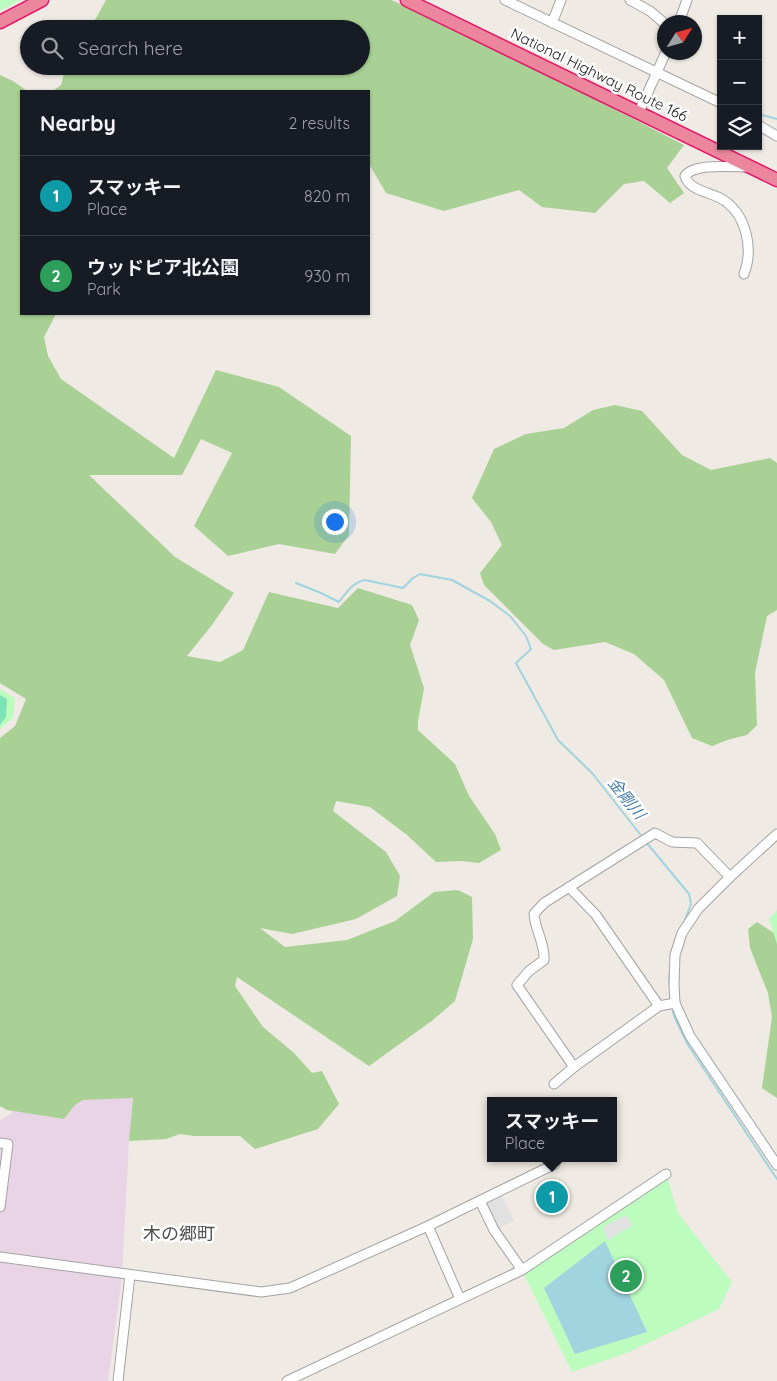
<!DOCTYPE html>
<meta charset="utf-8">
<style>
:root{--surface:#171b24;--page:#20242c;--text:#f1f3f6;--muted:#9ea1a6;--line:#363941;--accent:#e0868c}
body{margin:0;font-family:Quicksand,"Noto Sans JP",sans-serif;background:var(--page);color:var(--text)}
.controls{position:absolute;right:15px;top:15px;display:grid;overflow:hidden;border-radius:0px;box-shadow:0 1px 4px #0004}
.controls button{width:45px;height:45px;display:grid;place-items:center;padding:0;border:0;border-bottom:1px solid var(--line);background:var(--surface);color:var(--text);font:25px sans-serif}
.compass{position:absolute;left:657px;top:15px;width:45px;height:45px;border-radius:50%;background:var(--surface);box-shadow:0 1px 4px #0004;rotate:53deg}
.you{position:absolute;left:334px;top:521px;width:18px;height:18px;margin:-12px;border:4px solid #fff;border-radius:50%;background:#1a73e8;box-shadow:0 0 0 8px #1a73e833}
.badge{display:grid;place-items:center;width:32px;height:32px;border-radius:50%;background:var(--accent);color:#fff;font-size:16px;font-weight:700}
.pin{position:absolute;translate:-50% -50%;border:2px solid #fff;box-shadow:0 1px 5px #0006}
.popup{position:absolute;left:487px;top:1097px;width:130px;height:65px;box-sizing:border-box;display:grid;place-content:center;border-radius:0px;background:var(--surface);filter:drop-shadow(0 1px 4px #0005);font-size:16px;white-space:nowrap;color:var(--muted)}
.popup b{font-size:19px;color:var(--text)}
.popup::after{content:'';position:absolute;left:50%;top:100%;margin-left:-10px;border:10px solid transparent;border-top-color:var(--surface)}
.list{margin:0;padding:0;list-style:none}
h2{display:flex;justify-content:space-between;align-items:center;height:65px;margin:0;padding:0 20px;font-size:21px}
h2 small{font-size:16px;font-weight:400;color:var(--muted)}
.list li{display:grid;grid-template-columns:32px 1fr auto;gap:15px;align-items:center;box-sizing:border-box;height:80px;padding:0 20px;border-top:1px solid var(--line)}
.list b{display:block;font-size:19px;white-space:nowrap}
.list p{margin:0;font-size:16px;white-space:nowrap;color:var(--muted)}
.list em{font-size:16px;font-style:normal;color:var(--muted)}
.icon{flex:none;width:28px;height:28px;fill:none;stroke:currentColor;stroke-width:2;stroke-linecap:round;stroke-linejoin:round}
.map{position:relative;flex:none;width:777px;height:1381px;overflow:hidden}
.search{position:absolute;background:var(--surface);box-shadow:0 1px 4px #0004;left:20px;top:20px;width:350px;height:55px;display:flex;align-items:center;gap:12px;box-sizing:border-box;padding:0 18px;border-radius:28px;color:var(--muted);font-size:19px}
.panel{position:absolute;background:var(--surface);box-shadow:0 1px 4px #0004;left:20px;top:90px;width:350px;height:225px;border-radius:0px}
.map>svg:first-child{display:block}
.industrial{fill:#e9d4e6}
.forest{fill:#a9d195}
.park{fill:#bdfcbf}
.pitch{fill:#7ce3b6}
.parking{fill:#e1e1e1}
.water{fill:#a0d4df}
.lines{fill:none;stroke-linecap:round;stroke-linejoin:round}
.stream{stroke:#a0d4df;stroke-width:2}
.minor-casing{stroke:#a4a4a4;stroke-width:11}
.highway-casing{stroke:#e21b69;stroke-width:15}
.minor{stroke:#fff;stroke-width:9}
.highway{stroke:#eb869e;stroke-width:12}
.labels{text-anchor:middle;stroke-width:5;stroke-linejoin:round;paint-order:stroke}
.street-label{font-size:15px;fill:#1d1d1d;stroke:#fff}
.water-label{font-size:16px;font-style:italic;fill:#427baa;stroke:#fff}
.quarter-label{font-size:18px;fill:#505050;stroke:#fff}
</style>
<div class="map">
<svg width="777" height="1381" viewBox="0 0 777 1381">
<rect width="100%" height="100%" fill="#efeae3"/>
<polygon class="industrial" points="133,1097 129,1141 122,1277 108,1381 0,1381 0,1121 14,1111 64,1119 75,1105 83,1100"/>
<g class="forest">
<polygon points="106,0 391,0 439,19 684,145 667,168 684,193 670,203 644,181 624,184 595,213 542,207 519,190 444,211 386,193 369,164 369,91 53,91 61,85 66,66 361,66 361,29 90,29"/>
<polygon points="0,75 13,81 27,91 21,91 21,314 56,314 44,337 48,356 61,379 174,458 216,370 279,387 351,436 349,535 335,554 279,544 228,556 194,526 232,453 201,439 182,475 89,475 175,557 234,593 212,625 187,656 220,662 243,650 269,592 338,608 358,588 412,605 419,620 410,645 424,688 418,721 418,730 455,764 469,796 495,834 501,850 479,863 461,861 436,862 407,835 370,807 336,801 333,811 386,852 400,876 397,896 356,919 292,934 260,928 285,947 347,940 395,921 434,892 458,890 472,897 473,939 455,1001 433,1020 369,1066 237,977 235,986 263,1027 294,1053 312,1073 322,1071 339,1104 318,1129 255,1149 240,1136 194,1136 180,1134 166,1139 129,1141 133,1098 83,1100 75,1105 64,1119 7,1110 0,1106 0,738 15,726 26,699 0,683"/>
<polygon points="615,405 642,411 682,455 711,470 770,458 777,463 777,610 767,616 755,673 757,725 747,735 727,740 712,746 692,738 664,680 634,654 605,642 554,650 543,644 484,585 480,573 502,545 491,522 472,498 494,449 526,434 564,428 593,410"/>
<polygon points="757,922 777,935 777,1098 762,1088 772,1017 768,993 750,948 748,929"/>
</g>
<g class="park">
<polygon points="0,0 21,0 0,11"/>
<polygon points="0,689 15,698 13,718 0,729"/>
<polygon points="777,910 777,944 769,919"/>
<polygon points="666,1174 678,1213 732,1282 719,1309 629,1352 572,1372 522,1270"/>
</g>
<polygon class="pitch" points="0,695 7,699 6,717 0,725"/>
<g class="parking">
<polygon points="500,1191 514,1221 494,1230 480,1201"/>
<polygon points="626,1215 633,1225 608,1240 603,1227"/>
</g>
<polygon class="water" points="605,1241 647,1332 575,1354 544,1288"/>
<g class="lines">
<g class="stream">
<polyline points="762,115 777,119"/>
<path d="M296 583 321 593 339 602C346 593 353 582 365 580L403 588 413 578 420 574 452 580 490 601 510 616 526 636 531 649 516 663 558 740 592 773 643 838"/>
<polyline points="646,842 689,894 691,904 683,925"/>
<polyline points="670,970 669,979 671,1000"/>
<polyline points="672,1007 674,1016 688,1045 777,1179"/>
</g>
<defs>
<g id="minor">
<polyline points="505,0 721,103"/>
<polyline points="630,0 650,11 664,23"/>
<polyline points="679,22 687,0"/>
<polyline points="552,23 561,0"/>
<polyline points="639,112 666,52"/>
<polyline points="758,125 777,136"/>
<path d="M744 274C754 248 746 212 720 198 709 192 689 190 685 176 694 163 732 167 748 167"/>
<polyline points="777,834 730,877 698,909 682,933 675,955 674,984 675,1003 690,1036 777,1165"/>
<polyline points="569,887 596,915 659,1006"/>
<path d="M574 1067 517 985 529 971 544 960C545 943 535 930 534 914L544 903 655 833 672 842 697 843 730 877"/>
<polyline points="554,1084 574,1067 659,1006 675,1003"/>
<polyline points="0,1143 8,1144 0,1207"/>
<polyline points="480,1201 494,1230 522,1270"/>
<polyline points="428,1226 460,1299"/>
<polyline points="0,1257 261,1292 290,1288 428,1226 555,1164"/>
<polyline points="118,1381 130,1275"/>
<polyline points="287,1381 522,1270 666,1174"/>
</g>
<g id="highway">
<polyline points="407,0 777,180"/>
<polyline points="0,22 42,0"/>
</g>
</defs>
<use href="#minor" class="minor-casing"/>
<use href="#highway" class="highway-casing"/>
<use href="#minor" class="minor"/>
<use href="#highway" class="highway"/>
</g>
<g class="labels">
<g class="street-label">
<text transform="translate(599 75) rotate(26)" y="5">National Highway Route 166</text>
</g>
<g class="water-label">
<text transform="translate(627 798) rotate(51)" y="6">金剛川</text>
</g>
<g class="quarter-label">
<text x="179" y="1240">木の郷町</text>
</g>
</g>
</svg>
<div class="controls">
<button>+</button>
<button>−</button>
<button><svg class="icon" aria-label="layers" viewBox="0 0 24 24"><path d="M12 4l9 5-9 5-9-5zM3 14l9 5 9-5"/></svg></button>
</div>
<svg class="compass" viewBox="-18 -18 36 36"><path d="M0-13l5 13h-10z" fill="#e53935"/><path d="M0 13l5-13h-10z" fill="#9ea1a6"/></svg>
<div class="you"></div>
<div class="pin badge" style="left:552px;top:1197px;background:#0f9aa8">1</div>
<div class="popup"><b>スマッキー</b>Place</div>
<div class="pin badge" style="left:626px;top:1276px;background:#2e9e5b">2</div>
<div class="search"><svg class="icon" aria-label="search" viewBox="0 0 24 24"><circle cx="10" cy="10" r="6"/><path d="M15 15l6 6"/></svg>Search here</div>
<section class="panel">
<h2>Nearby<small>2 results</small></h2>
<ul class="list">
<li><span class="badge" style="background:#0f9aa8">1</span><div><b>スマッキー</b><p>Place</p></div><em>820 m</em></li>
<li><span class="badge" style="background:#2e9e5b">2</span><div><b>ウッドピア北公園</b><p>Park</p></div><em>930 m</em></li>
</ul>
</section>
</div>
